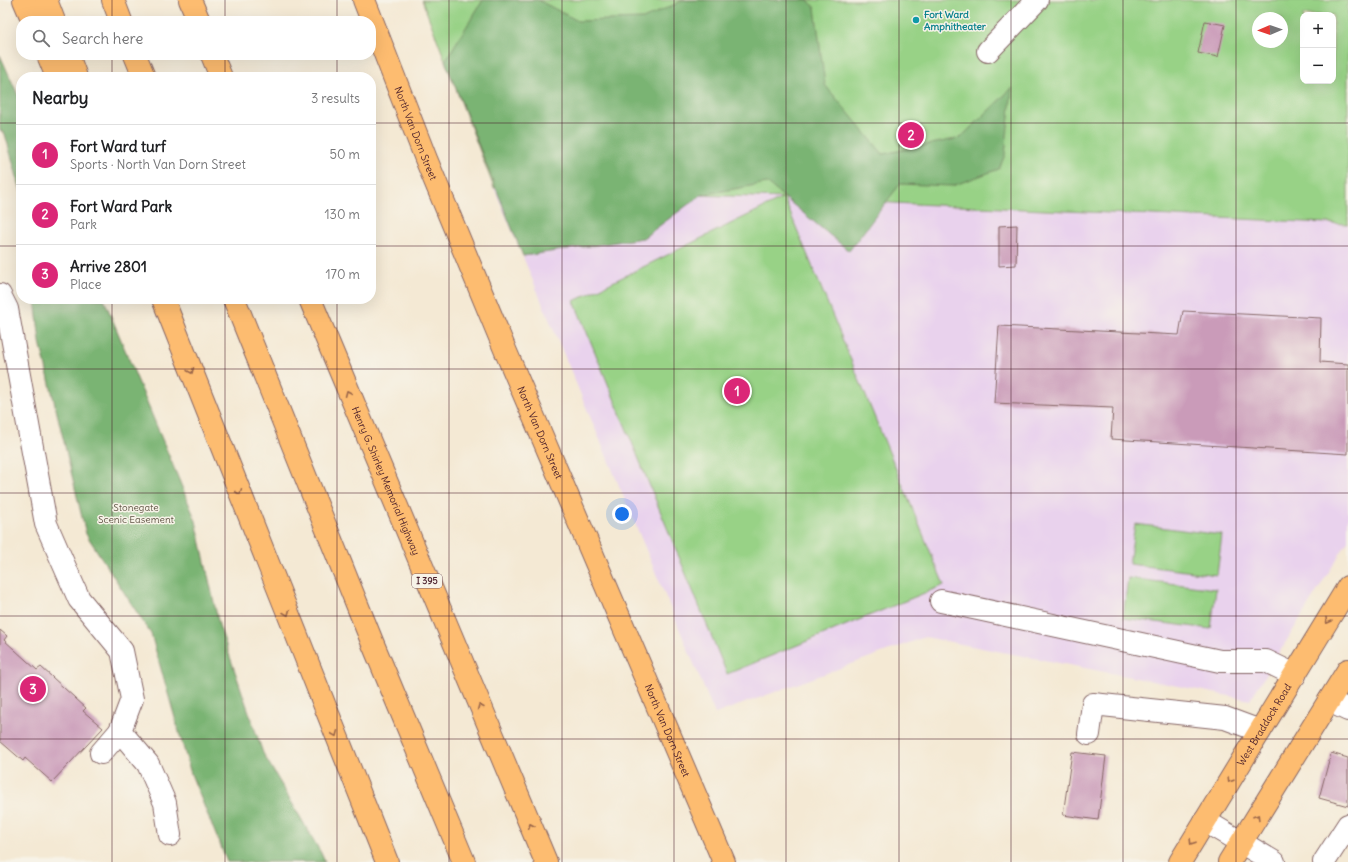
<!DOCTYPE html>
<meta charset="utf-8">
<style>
:root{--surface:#fff;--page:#f6f6f6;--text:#202124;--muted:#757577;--line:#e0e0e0;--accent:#db2777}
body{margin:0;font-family:Delius,sans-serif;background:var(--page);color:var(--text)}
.controls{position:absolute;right:12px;top:12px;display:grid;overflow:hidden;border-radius:8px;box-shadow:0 4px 16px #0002}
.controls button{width:36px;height:36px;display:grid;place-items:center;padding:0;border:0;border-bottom:1px solid var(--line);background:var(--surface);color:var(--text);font:20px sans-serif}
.compass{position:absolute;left:1252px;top:12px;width:36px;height:36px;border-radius:50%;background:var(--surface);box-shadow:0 4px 16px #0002;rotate:268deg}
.you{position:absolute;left:622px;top:514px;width:14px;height:14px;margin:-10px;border:3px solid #fff;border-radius:50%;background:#1a73e8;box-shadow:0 0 0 6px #1a73e833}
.badge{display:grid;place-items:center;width:26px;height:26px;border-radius:50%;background:var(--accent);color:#fff;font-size:13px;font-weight:700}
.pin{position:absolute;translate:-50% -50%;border:2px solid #fff;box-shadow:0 1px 4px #0006}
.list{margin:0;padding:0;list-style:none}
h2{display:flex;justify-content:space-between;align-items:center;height:52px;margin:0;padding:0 16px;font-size:17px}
h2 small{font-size:13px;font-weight:400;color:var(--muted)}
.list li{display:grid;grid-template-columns:26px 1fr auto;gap:12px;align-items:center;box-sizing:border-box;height:60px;padding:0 16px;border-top:1px solid var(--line)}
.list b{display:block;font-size:15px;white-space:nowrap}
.list p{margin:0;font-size:13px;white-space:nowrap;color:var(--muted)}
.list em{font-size:13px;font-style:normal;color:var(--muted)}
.icon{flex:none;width:22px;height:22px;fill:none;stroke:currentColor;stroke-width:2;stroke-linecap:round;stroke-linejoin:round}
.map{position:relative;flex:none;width:1348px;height:862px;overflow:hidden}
.search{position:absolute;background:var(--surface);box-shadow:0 4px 16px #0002;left:16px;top:16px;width:360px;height:44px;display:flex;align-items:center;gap:10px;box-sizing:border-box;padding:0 14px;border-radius:16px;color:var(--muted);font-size:15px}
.panel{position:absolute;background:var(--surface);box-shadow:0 4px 16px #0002;left:16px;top:72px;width:360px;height:232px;border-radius:16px}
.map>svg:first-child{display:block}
.built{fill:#e9d2ed}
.green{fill:#98d286;stroke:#717858;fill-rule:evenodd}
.forest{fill:#7ab473;stroke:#626a4f}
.building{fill:#ca9bb9}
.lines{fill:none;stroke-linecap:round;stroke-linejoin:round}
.minor-casing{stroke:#866666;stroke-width:24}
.major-casing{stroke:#866666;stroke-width:24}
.highway-casing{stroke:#866666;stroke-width:24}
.minor{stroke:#fff;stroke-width:22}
.major{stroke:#fdbc70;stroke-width:22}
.highway{stroke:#fdbc70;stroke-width:22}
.oneway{stroke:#9b664a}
.grid{fill:none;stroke:#4a1f2b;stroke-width:1;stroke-opacity:0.55}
.culture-dot{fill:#0f9aa8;stroke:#f7f3e8;stroke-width:1.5}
.labels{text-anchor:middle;stroke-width:3;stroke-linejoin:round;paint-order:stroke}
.shield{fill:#f7f3e8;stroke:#7e5f64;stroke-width:1}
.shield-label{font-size:9px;font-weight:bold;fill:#4a1f2b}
.culture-label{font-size:10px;font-weight:bold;fill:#0d838f;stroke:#f7f3e8;text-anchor:start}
.street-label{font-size:10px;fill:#4a1f2b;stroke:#f7f3e8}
.park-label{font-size:10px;fill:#615546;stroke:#f7f3e8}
</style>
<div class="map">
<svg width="1348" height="862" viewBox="0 0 1348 862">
<rect width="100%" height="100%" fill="#f7f3e8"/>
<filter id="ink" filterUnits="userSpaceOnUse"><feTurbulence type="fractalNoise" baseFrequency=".025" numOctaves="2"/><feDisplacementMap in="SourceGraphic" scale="8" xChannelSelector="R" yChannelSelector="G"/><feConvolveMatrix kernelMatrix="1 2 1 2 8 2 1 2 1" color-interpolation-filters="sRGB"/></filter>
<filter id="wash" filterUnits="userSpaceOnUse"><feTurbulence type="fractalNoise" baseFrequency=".012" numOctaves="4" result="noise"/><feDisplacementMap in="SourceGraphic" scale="16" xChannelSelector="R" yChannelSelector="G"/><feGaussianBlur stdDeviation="0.9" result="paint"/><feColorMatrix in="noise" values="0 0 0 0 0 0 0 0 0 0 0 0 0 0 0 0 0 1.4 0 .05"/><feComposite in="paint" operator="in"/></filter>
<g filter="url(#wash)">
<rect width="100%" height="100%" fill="#f4e9d4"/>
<polygon class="built" points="494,188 784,198 1348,224 1348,541 1250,700 925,637 715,714"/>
<g class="green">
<path d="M422 0H1348V224L784 198 944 585 727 674 574 301 783 198 494 188ZM1303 15H1333V81H1303ZM1258 18H1282V42H1258Z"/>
<polygon points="1135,524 1222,535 1217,575 1129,564"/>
<polygon points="1128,578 1216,589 1211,629 1123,618"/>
</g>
<g class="forest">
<polygon points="483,0 538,0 578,21 643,19 684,0 808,0 815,8 825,85 883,154 960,138 1012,88 1005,155 999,169 952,186 900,184 849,251 767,183 701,195 643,238 523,256 445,61"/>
<polygon points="0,55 21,102 21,191 5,134 0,130"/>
<polygon points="35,299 104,299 196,521 219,625 263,753 321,853 325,862 227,862 191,774 151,634 86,534 40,342"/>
</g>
<g id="blocks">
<g class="building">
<polygon points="1205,21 1225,25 1218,57 1198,53"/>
<polygon points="1017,225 1016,265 999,266 999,226"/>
<polygon points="1183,311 1321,318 1320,362 1348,364 1348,454 1111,439 1113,408 994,403 999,326 1179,335"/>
<polygon points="0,630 7,636 4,640 37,670 41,667 86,708 83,711 103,728 52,782 25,758 23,761 0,741"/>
<polygon points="1072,752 1106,756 1098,820 1063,815"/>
<polygon points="1331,753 1348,758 1348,806 1319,798"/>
</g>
</g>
</g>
<g filter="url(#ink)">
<use href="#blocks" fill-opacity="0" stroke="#866666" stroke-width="1"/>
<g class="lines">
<defs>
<g id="minor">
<polyline points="988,51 1037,0"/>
<polyline points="0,295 7,309 46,524 79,599 122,651 132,699 120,731 148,764 165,803 170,835"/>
<polyline points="941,601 1220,661 1266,661 1295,675"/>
<polyline points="1329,701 1348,710"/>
<polyline points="1089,734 1093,704 1225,718 1260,731"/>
<polyline points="101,753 120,731"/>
<polyline points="1205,821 1274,862"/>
<polyline points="1324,862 1348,825"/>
</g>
<g id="major">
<path id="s1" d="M364 0 426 159 506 352 724 862"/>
<path id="s2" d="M1180 862 1348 587"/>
<polyline points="1229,862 1348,670"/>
</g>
<g id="highway">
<polyline points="24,0 33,21"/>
<polyline points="46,0 54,21"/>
<polyline points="113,0 121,21"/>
<polyline points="190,0 199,21"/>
<polyline points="48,55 57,77"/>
<polyline points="68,55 76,77"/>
<polyline points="135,55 144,77"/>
<polyline points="212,55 221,77"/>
<polyline points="163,299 387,862"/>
<polyline points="234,299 373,644 464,862"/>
<path id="s3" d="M310 299 546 862"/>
</g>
</defs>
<use href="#minor" class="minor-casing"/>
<use href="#major" class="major-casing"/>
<use href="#highway" class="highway-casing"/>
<use href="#minor" class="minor"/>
<use href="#major" class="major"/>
<use href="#highway" class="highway"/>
</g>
<defs><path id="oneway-chevron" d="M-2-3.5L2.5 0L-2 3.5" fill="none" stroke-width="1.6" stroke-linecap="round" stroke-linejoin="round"/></defs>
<g class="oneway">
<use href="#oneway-chevron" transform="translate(191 371) rotate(68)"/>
<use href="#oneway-chevron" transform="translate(348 393) rotate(-113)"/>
<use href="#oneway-chevron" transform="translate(239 492) rotate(68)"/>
<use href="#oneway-chevron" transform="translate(287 613) rotate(68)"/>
<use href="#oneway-chevron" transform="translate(1328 621) rotate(121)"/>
<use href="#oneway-chevron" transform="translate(480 707) rotate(-113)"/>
<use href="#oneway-chevron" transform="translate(335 734) rotate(68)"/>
<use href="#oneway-chevron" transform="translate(1230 780) rotate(122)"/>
<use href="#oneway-chevron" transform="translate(1257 817) rotate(-58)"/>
<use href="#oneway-chevron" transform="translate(531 826) rotate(-113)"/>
<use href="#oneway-chevron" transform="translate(1192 842) rotate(122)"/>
</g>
</g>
<path class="grid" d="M112 0V21M225 0V21M337 0V21M449 0V862M562 0V862M674 0V862M786 0V862M899 0V862M1011 0V862M1123 0V862M1236 0V862M112 55V77M225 55V77M337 55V77M0 123H21M371 123H1348M0 246H21M371 246H1348M112 299V862M225 299V862M337 299V862M0 369H1348M0 493H1348M0 616H1348M0 739H1348"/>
<circle class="culture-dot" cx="916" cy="20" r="4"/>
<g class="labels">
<rect class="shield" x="412" y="574" width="30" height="14" rx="3"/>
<g class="shield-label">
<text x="427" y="584">I 395</text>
</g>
<g class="culture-label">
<text x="924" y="18">Fort Ward<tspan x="924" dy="12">Amphitheater</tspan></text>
</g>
<g class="street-label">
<text dy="4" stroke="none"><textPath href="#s1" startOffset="143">North Van Dorn Street</textPath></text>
<text dy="4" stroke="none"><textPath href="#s1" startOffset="467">North Van Dorn Street</textPath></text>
<text dy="4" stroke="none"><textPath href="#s3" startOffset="197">Henry G. Shirley Memorial Highway</textPath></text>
<text dy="4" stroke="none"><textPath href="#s2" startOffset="161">West Braddock Road</textPath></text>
<text dy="4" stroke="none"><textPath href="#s1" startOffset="791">North Van Dorn Street</textPath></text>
</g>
<g class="park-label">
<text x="136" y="511">Stonegate<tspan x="136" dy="12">Scenic Easement</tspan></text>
</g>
</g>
</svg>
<div class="controls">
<button>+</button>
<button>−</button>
</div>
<svg class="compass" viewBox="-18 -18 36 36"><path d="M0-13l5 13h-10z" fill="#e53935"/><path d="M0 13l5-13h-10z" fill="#757577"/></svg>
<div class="you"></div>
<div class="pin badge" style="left:737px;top:391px">1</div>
<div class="pin badge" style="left:911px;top:135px">2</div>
<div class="pin badge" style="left:33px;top:689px">3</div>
<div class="search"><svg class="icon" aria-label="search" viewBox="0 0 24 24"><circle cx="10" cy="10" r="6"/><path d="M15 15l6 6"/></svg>Search here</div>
<section class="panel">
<h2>Nearby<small>3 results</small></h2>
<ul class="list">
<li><span class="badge">1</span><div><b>Fort Ward turf</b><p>Sports · North Van Dorn Street</p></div><em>50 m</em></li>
<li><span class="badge">2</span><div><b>Fort Ward Park</b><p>Park</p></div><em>130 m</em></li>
<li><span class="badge">3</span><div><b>Arrive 2801</b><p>Place</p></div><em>170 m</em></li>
</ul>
</section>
</div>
